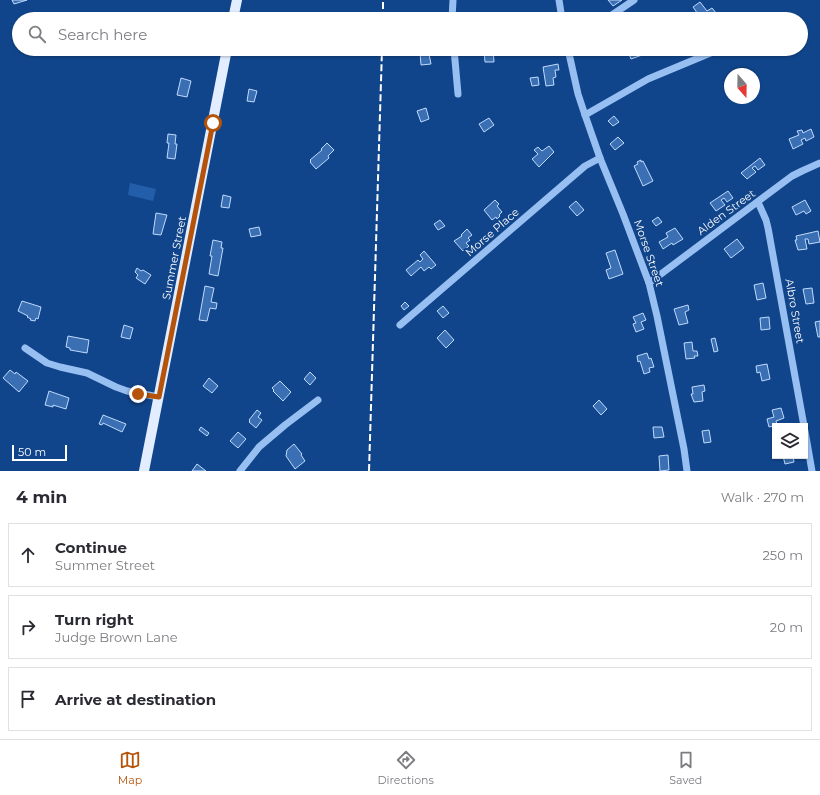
<!DOCTYPE html>
<meta charset="utf-8">
<style>
:root{--surface:#fff;--page:#f7f7f7;--text:#2b2b33;--muted:#7c7c81;--line:#e1e1e2;--accent:#b45309}
body{margin:0;font-family:Montserrat,sans-serif;background:var(--page);color:var(--text)}
.controls{position:absolute;right:12px;bottom:12px;display:grid;overflow:hidden;border-radius:0px;box-shadow:0 1px 3px #0004}
.controls button{width:36px;height:36px;display:grid;place-items:center;padding:0;border:0;border-bottom:1px solid var(--line);background:var(--surface);color:var(--text);font:20px sans-serif}
.compass{position:absolute;left:724px;top:68px;width:36px;height:36px;border-radius:50%;background:var(--surface);box-shadow:0 1px 3px #0004;rotate:160deg}
.scale{position:absolute;left:12px;bottom:10px;width:55px;box-sizing:border-box;padding-left:4px;border:2px solid #fff;border-top:0;font-size:11px;line-height:14px;white-space:nowrap;color:#fff;-webkit-text-stroke:3px #11458b;paint-order:stroke}
.stop{position:absolute;width:12px;height:12px;margin:-9px;border:3px solid #b45309;border-radius:50%;background:#fff}
.stop.end{background:#b45309;border-color:#fff;box-shadow:0 1px 4px #0008}
.list{margin:0;padding:0;list-style:none}
h2{display:flex;justify-content:space-between;align-items:center;height:52px;margin:0;padding:0 16px;font-size:17px}
h2 small{font-size:13px;font-weight:400;color:var(--muted)}
.list li{display:grid;grid-template-columns:26px 1fr auto;gap:12px;align-items:center;box-sizing:border-box;height:64px;margin:0 8px 8px;padding:0 8px;border:1px solid var(--line);border-radius:0px}
.list b{display:block;font-size:15px;white-space:nowrap}
.list p{margin:0;font-size:13px;white-space:nowrap;color:var(--muted)}
.list em{font-size:13px;font-style:normal;color:var(--muted)}
.icon{flex:none;width:22px;height:22px;fill:none;stroke:currentColor;stroke-width:2;stroke-linecap:round;stroke-linejoin:round}
.map{position:relative;flex:none;width:820px;height:471px;overflow:hidden}
.search{position:absolute;background:var(--surface);box-shadow:0 1px 3px #0004;left:12px;right:12px;top:12px;height:44px;display:flex;align-items:center;gap:10px;box-sizing:border-box;padding:0 14px;border-radius:22px;color:var(--muted);font-size:15px}
.sheet{height:268px;background:var(--surface)}
nav{display:flex;justify-content:space-around;align-items:center;box-sizing:border-box;height:56px;border-top:1px solid var(--line);background:var(--surface);font-size:11px;color:var(--muted)}
nav a{display:grid;justify-items:center;gap:2px}
nav .on{color:var(--accent)}
.map>svg:first-child{display:block}
.garden{fill:#235eaa}
.building{fill:#3a6fb4;stroke:#bfdafc}
.lines{fill:none;stroke-linecap:round;stroke-linejoin:round}
.minor{stroke:#98bff1;stroke-width:7}
.major{stroke:#e2edff;stroke-width:10}
.rail{stroke:#fff;stroke-width:2;stroke-dasharray:7 3;stroke-linecap:butt}
.route{stroke:#b45309;stroke-width:5}
.labels{text-anchor:middle;stroke-width:4;stroke-linejoin:round;paint-order:stroke}
.street-label{font-size:11px;fill:#fff;stroke:#11458b}
</style>
<div class="map">
<svg width="820" height="471" viewBox="0 0 820 471">
<rect width="100%" height="100%" fill="#11458b"/>
<polygon class="garden" points="130,183 156,189 153,201 128,195"/>
<g class="building">
<polygon points="12,0 27,0 14,4"/>
<polygon points="608,0 622,0 613,6"/>
<polygon points="700,2 707,11 712,8 717,14 714,16 716,19 705,19 703,18 706,15 705,13 700,17 693,7"/>
<polygon points="190,12 197,19 183,19"/>
<polygon points="421,49 428,49 431,64 421,65 420,53 421,53"/>
<polygon points="493,49 494,62 485,62 484,50"/>
<polygon points="627,49 643,49 645,54 631,59"/>
<polygon points="558,64 559,70 555,70 556,77 553,78 554,85 546,86 543,67"/>
<polygon points="538,77 539,85 532,86 530,78"/>
<polygon points="181,78 191,81 187,97 177,95"/>
<polygon points="249,89 257,91 254,102 247,101"/>
<polygon points="426,108 429,119 421,122 417,111"/>
<polygon points="614,116 619,122 613,126 608,121"/>
<polygon points="489,118 494,125 484,132 479,124"/>
<polygon points="811,129 814,137 806,141 805,138 801,140 803,144 793,149 789,139 799,135 797,131 802,130 803,133"/>
<polygon points="168,134 176,135 175,144 177,144 175,159 167,158 169,143 167,143"/>
<polygon points="618,137 624,143 615,150 610,144"/>
<polygon points="327,143 334,150 328,156 329,158 316,169 310,162 311,161 310,160 322,150 321,149"/>
<polygon points="549,146 554,152 539,167 532,159 538,154 534,150 538,147 542,151"/>
<polygon points="760,158 765,165 758,170 755,166 752,168 756,172 747,179 741,173"/>
<polygon points="641,160 641,162 643,161 653,181 643,186 634,166 638,164 637,162"/>
<polygon points="728,191 733,198 727,202 724,198 721,200 725,205 716,211 710,203"/>
<polygon points="223,195 231,197 229,208 221,207"/>
<polygon points="495,200 499,204 497,206 502,212 499,215 500,216 497,219 496,217 492,220 484,210"/>
<polygon points="805,200 811,211 806,214 804,211 796,215 792,207"/>
<polygon points="576,201 584,210 577,216 569,207"/>
<polygon points="156,213 167,215 161,235 153,234"/>
<polygon points="658,217 662,222 656,226 652,221"/>
<polygon points="440,220 445,226 438,230 434,224"/>
<polygon points="259,227 261,235 251,237 249,229"/>
<polygon points="675,228 683,239 673,245 672,243 663,249 659,242 668,237 666,233"/>
<polygon points="467,229 472,235 468,238 470,240 466,243 469,246 463,251 454,241 462,236 461,235"/>
<polygon points="818,231 820,242 809,244 808,239 805,239 807,249 798,250 795,240 797,240 796,236"/>
<polygon points="737,239 744,248 731,258 724,249"/>
<polygon points="213,240 222,242 221,248 223,248 218,276 209,274 212,256 210,256"/>
<polygon points="615,250 623,274 609,279 606,270 611,268 606,253"/>
<polygon points="424,251 436,265 431,269 429,267 424,271 421,267 411,276 406,270 418,260 420,262 423,259 420,255"/>
<polygon points="137,268 141,271 143,270 151,275 145,284 136,278 138,275 135,272"/>
<polygon points="763,283 766,298 757,300 754,285"/>
<polygon points="205,286 214,288 211,302 217,303 216,309 210,308 207,321 199,320"/>
<polygon points="812,288 814,303 806,304 803,289"/>
<polygon points="22,301 41,307 38,319 36,318 35,321 30,320 31,319 27,317 28,316 18,311"/>
<polygon points="405,302 409,306 404,310 401,306"/>
<polygon points="688,305 689,310 685,312 688,323 679,325 674,309"/>
<polygon points="443,306 449,313 443,318 437,311"/>
<polygon points="643,313 646,320 641,322 644,329 636,332 633,324 636,323 633,317"/>
<polygon points="769,317 770,329 761,330 760,318"/>
<polygon points="820,321 820,337 818,337 815,322"/>
<polygon points="124,325 133,328 130,339 121,337"/>
<polygon points="445,330 454,340 446,348 437,338"/>
<polygon points="68,336 89,340 87,353 70,350 70,348 66,347"/>
<polygon points="715,338 718,351 714,352 711,339"/>
<polygon points="692,342 693,351 697,351 698,356 694,356 695,358 686,359 684,343"/>
<polygon points="647,353 649,359 651,358 654,367 649,368 650,372 644,374 640,361 638,362 637,356"/>
<polygon points="767,364 770,379 762,381 760,372 757,373 756,366"/>
<polygon points="10,370 15,374 16,372 28,381 19,392 3,378"/>
<polygon points="310,372 316,378 310,385 304,379"/>
<polygon points="209,378 218,386 212,393 203,386"/>
<polygon points="280,381 291,392 283,401 273,391 274,390 272,388"/>
<polygon points="704,385 705,391 702,392 703,401 694,402 691,394 693,394 692,387"/>
<polygon points="49,391 69,398 66,409 53,405 53,407 45,405"/>
<polygon points="599,400 607,409 601,415 593,406"/>
<polygon points="781,408 784,418 776,421 777,425 769,427 767,419 774,417 772,410"/>
<polygon points="257,410 261,413 258,417 262,420 256,428 249,422 250,421 249,420"/>
<polygon points="103,415 126,424 122,432 103,423 102,425 99,424"/>
<polygon points="201,427 209,433 207,436 199,430"/>
<polygon points="653,427 662,427 664,437 654,438"/>
<polygon points="709,430 711,442 704,443 702,431"/>
<polygon points="238,432 246,439 238,448 230,441"/>
<polygon points="294,444 302,454 301,455 305,461 295,469 286,456 287,450"/>
<polygon points="668,455 669,470 660,471 659,456"/>
<polygon points="783,456 793,456 794,462 785,464"/>
<polygon points="197,464 206,471 192,471"/>
</g>
<g class="lines">
<g class="minor">
<polyline points="559,0 562,19"/>
<polyline points="452,19 453,0"/>
<polyline points="606,19 634,0"/>
<polyline points="782,19 786,17"/>
<polyline points="454,49 458,94"/>
<polyline points="568,49 578,94 585,115 600,158 623,214 649,283 657,316 684,449 687,471"/>
<polyline points="585,115 648,79 720,49"/>
<polyline points="758,202 766,220 768,228 804,426"/>
<polyline points="649,283 792,176 802,171 820,163"/>
<polyline points="400,325 585,166 600,158"/>
<polyline points="25,348 47,363 60,367 87,373 116,387 127,391 159,397"/>
<polyline points="805,431 812,471"/>
<polyline points="240,471 259,447 285,425 318,400"/>
</g>
<g class="major">
<polyline points="233,19 237,0"/>
<polyline points="144,471 227,49"/>
</g>
<g class="rail">
<polyline points="383,19 383,0"/>
<polyline points="369,471 382,49"/>
</g>
</g>
<g class="lines">
<polyline class="route" points="138,394 159,397 213,123"/>
</g>
<g class="labels">
<g class="street-label">
<text transform="translate(726 212) rotate(-36)" y="4">Alden Street</text>
<text transform="translate(492 232) rotate(-41)" y="4">Morse Place</text>
<text transform="translate(649 253) rotate(71)" y="4">Morse Street</text>
<text transform="translate(174 258) rotate(-79)" y="4">Summer Street</text>
<text transform="translate(795 311) rotate(80)" y="4">Albro Street</text>
</g>
</g>
</svg>
<div class="controls">
<button><svg class="icon" aria-label="layers" viewBox="0 0 24 24"><path d="M12 4l9 5-9 5-9-5zM3 14l9 5 9-5"/></svg></button>
</div>
<svg class="compass" viewBox="-18 -18 36 36"><path d="M0-13l5 13h-10z" fill="#e53935"/><path d="M0 13l5-13h-10z" fill="#7c7c81"/></svg>
<div class="scale">50 m</div>
<div class="stop" style="left:213px;top:123px"></div>
<div class="stop end" style="left:138px;top:394px"></div>
<div class="search"><svg class="icon" aria-label="search" viewBox="0 0 24 24"><circle cx="10" cy="10" r="6"/><path d="M15 15l6 6"/></svg>Search here</div>
</div>
<section class="sheet">
<h2>4 min<small>Walk · 270 m</small></h2>
<ul class="list">
<li><svg class="icon" aria-label="ahead" viewBox="0 0 24 24"><path d="M12 20V5M6 11l6-6 6 6"/></svg><div><b>Continue</b><p>Summer Street</p></div><em>250 m</em></li>
<li><svg class="icon" aria-label="right" viewBox="0 0 24 24"><path d="M7 20v-9h11M14 6l5 5-5 5"/></svg><div><b>Turn right</b><p>Judge Brown Lane</p></div><em>20 m</em></li>
<li><svg class="icon" aria-label="arrive" viewBox="0 0 24 24"><path d="M6 21V4h12l-3 4 3 4H6"/></svg><div><b>Arrive at destination</b></div></li>
</ul>
</section>
<nav>
<a class="on"><svg class="icon" aria-label="map" viewBox="0 0 24 24"><path d="M3 6l6-2 6 2 6-2v14l-6 2-6-2-6 2zM9 4v14M15 6v14"/></svg>Map</a>
<a><svg class="icon" aria-label="directions" viewBox="0 0 24 24"><path d="M12 3l9 9-9 9-9-9zM9 14v-3h6M13 9l2 2-2 2"/></svg>Directions</a>
<a><svg class="icon" aria-label="saved" viewBox="0 0 24 24"><path d="M7 4h10v16l-5-4-5 4z"/></svg>Saved</a>
</nav>
